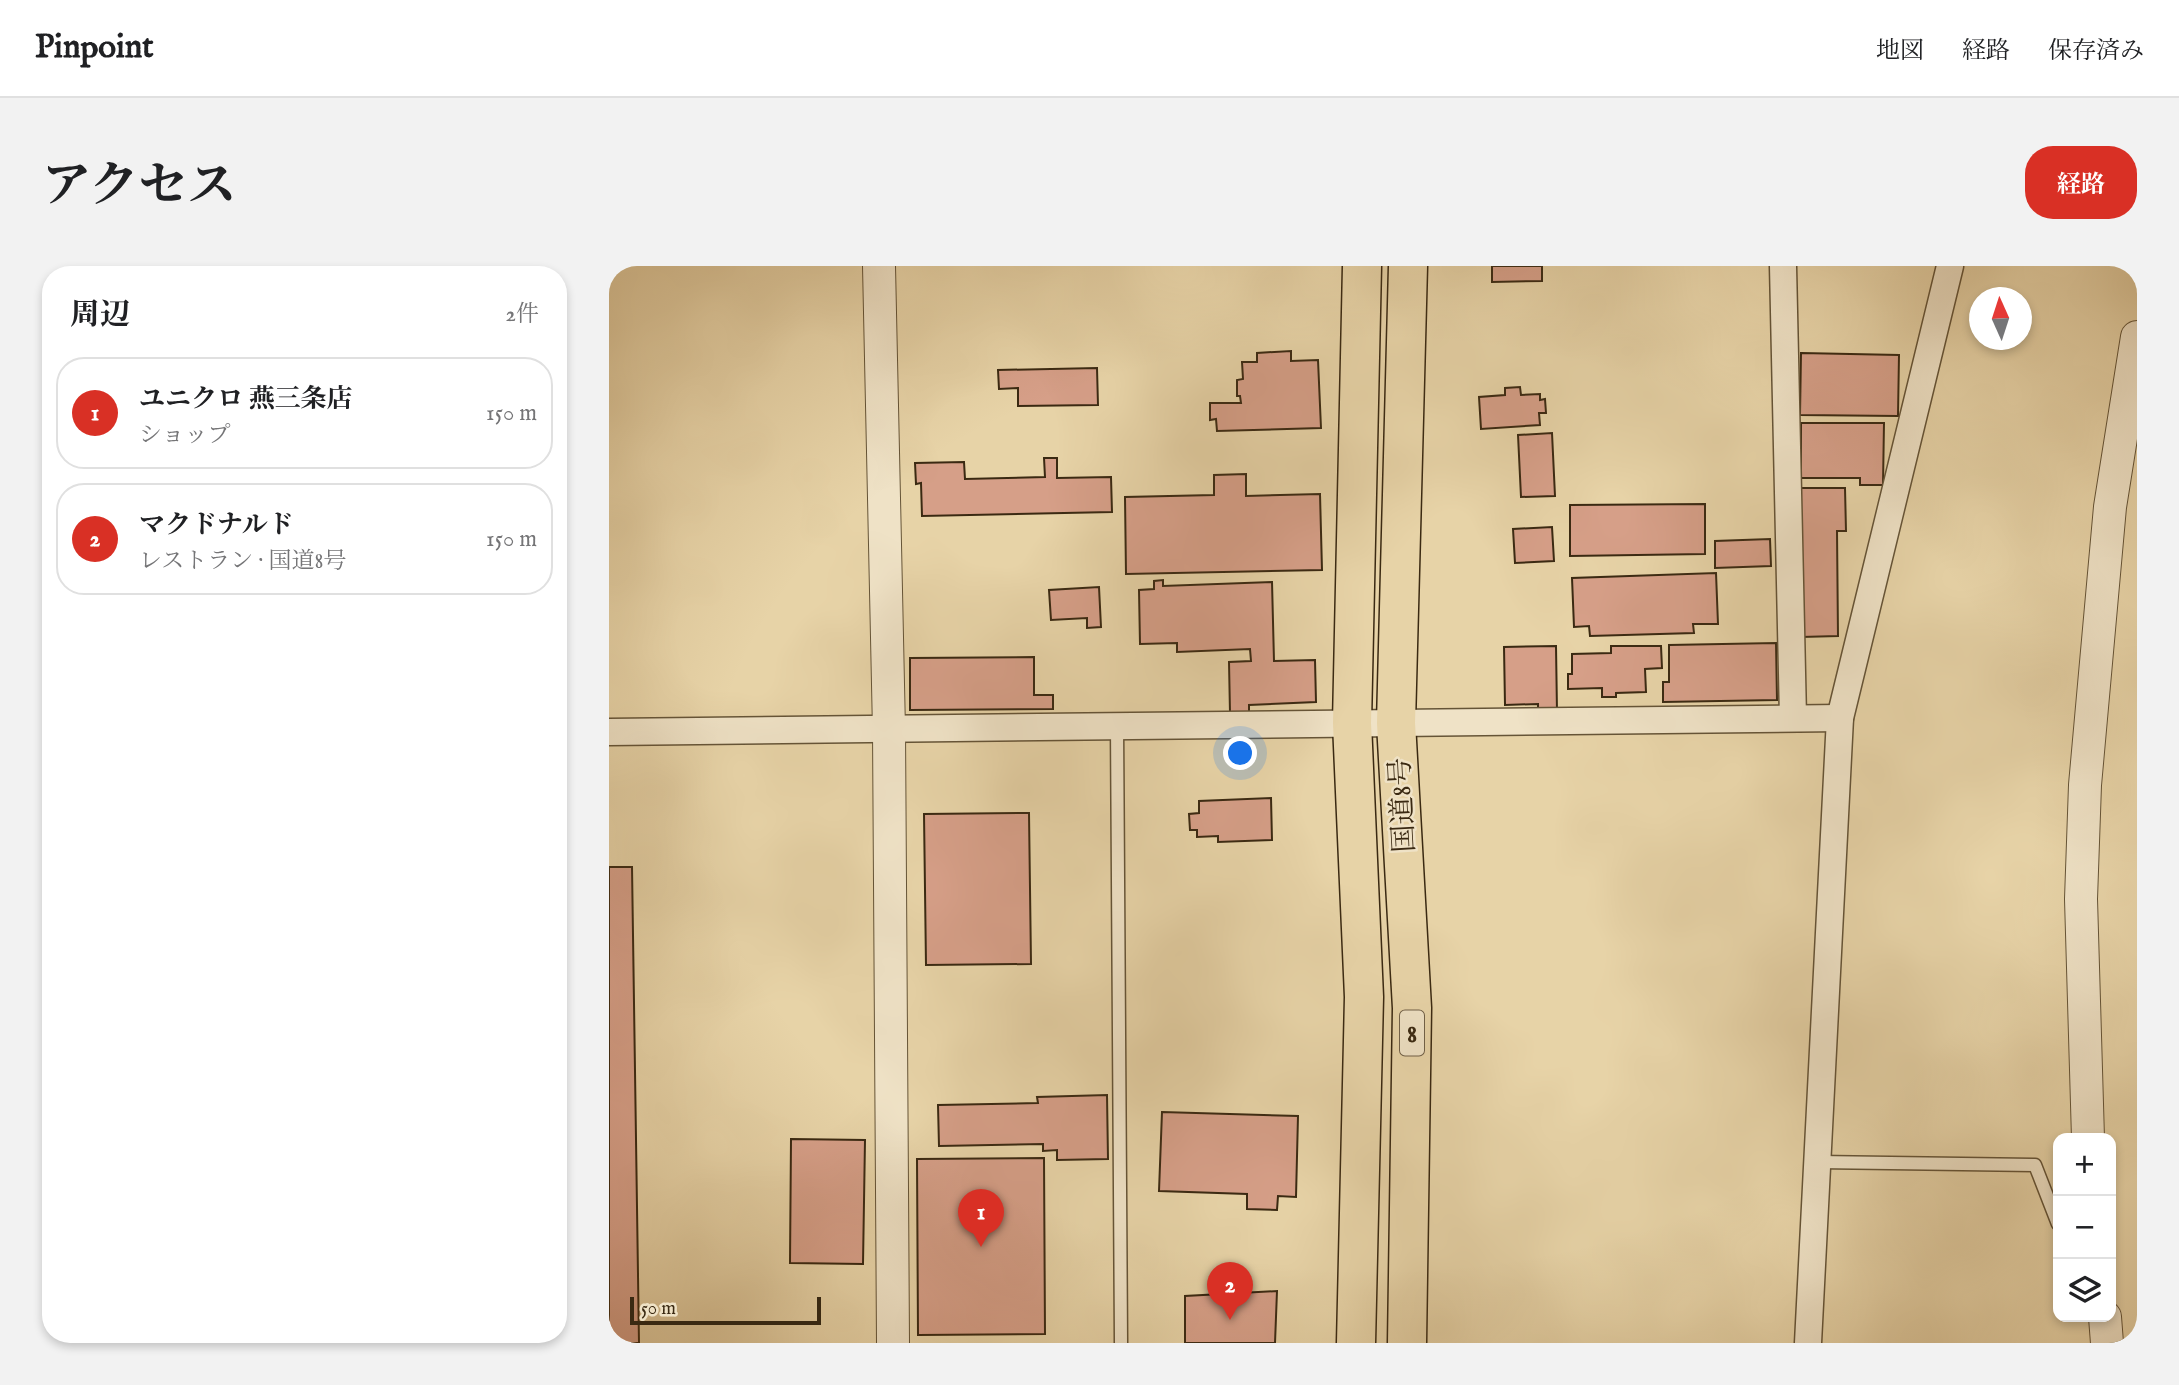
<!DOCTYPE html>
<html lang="ja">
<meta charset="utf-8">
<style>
:root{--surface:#fff;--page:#f2f2f2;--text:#202124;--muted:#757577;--line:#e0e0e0;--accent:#d93025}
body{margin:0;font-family:"IM FELL English","Noto Serif JP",serif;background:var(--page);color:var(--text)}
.controls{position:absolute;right:21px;bottom:21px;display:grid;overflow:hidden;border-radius:14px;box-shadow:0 4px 10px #0003}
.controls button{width:63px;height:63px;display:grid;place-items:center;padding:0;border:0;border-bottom:2px solid var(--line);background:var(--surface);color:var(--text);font:35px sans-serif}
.compass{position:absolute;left:1360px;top:21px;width:63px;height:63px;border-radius:50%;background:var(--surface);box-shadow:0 4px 10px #0003;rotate:357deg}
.scale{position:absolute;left:21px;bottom:18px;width:191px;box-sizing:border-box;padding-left:7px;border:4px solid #3a2912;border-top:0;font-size:19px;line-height:24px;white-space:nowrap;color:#3a2912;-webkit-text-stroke:5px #efe2c6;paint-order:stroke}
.you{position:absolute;left:632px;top:488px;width:24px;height:24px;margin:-18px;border:5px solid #fff;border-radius:50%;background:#1a73e8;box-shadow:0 0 0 10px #1a73e833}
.badge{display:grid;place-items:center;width:46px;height:46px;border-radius:50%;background:var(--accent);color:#fff;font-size:23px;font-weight:700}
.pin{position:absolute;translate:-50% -58px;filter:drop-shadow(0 2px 4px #0008)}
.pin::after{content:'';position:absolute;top:37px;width:24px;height:21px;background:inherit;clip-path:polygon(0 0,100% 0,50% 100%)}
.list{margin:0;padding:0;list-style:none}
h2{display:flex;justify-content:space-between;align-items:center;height:91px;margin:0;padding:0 28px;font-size:30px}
h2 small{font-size:23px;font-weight:400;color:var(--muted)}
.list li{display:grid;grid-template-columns:46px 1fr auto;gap:21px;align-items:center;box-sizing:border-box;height:112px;margin:0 14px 14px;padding:0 14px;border:2px solid var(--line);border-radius:28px}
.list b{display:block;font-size:26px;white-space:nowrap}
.list p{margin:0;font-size:23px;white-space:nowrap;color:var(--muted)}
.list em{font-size:23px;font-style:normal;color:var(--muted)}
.icon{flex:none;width:38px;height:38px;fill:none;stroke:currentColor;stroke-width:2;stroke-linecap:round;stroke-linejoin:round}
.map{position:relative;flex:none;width:1528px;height:1077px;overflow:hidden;border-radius:28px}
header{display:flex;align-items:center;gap:42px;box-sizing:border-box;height:98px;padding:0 35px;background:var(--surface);border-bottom:2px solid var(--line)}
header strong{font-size:33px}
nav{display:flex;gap:38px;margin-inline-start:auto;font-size:24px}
.intro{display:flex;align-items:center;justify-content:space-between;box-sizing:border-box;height:168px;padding:0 42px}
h1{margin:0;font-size:49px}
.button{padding:18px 32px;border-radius:28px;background:var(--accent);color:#fff;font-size:24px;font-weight:700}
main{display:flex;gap:42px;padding:0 42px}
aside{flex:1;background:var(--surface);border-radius:28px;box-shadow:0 4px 10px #0003}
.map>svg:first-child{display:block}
.building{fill:#d69f88;stroke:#3a2912;stroke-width:2}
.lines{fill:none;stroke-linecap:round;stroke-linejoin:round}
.service-casing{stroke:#655437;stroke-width:15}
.minor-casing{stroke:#655437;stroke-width:29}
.tertiary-casing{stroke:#655437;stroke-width:34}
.trunk-casing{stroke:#3a2912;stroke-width:41}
.service{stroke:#efe2c6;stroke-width:12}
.minor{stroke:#efe2c6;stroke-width:26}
.tertiary{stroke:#efe2c6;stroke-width:32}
.trunk{stroke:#e7d3a7;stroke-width:38}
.labels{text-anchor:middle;stroke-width:5;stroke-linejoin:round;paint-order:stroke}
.shield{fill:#efe2c6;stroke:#706048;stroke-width:2}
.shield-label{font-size:26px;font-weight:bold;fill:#3a2912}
.street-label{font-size:28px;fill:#3a2912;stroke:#efe2c6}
</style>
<header>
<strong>Pinpoint</strong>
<nav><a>地図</a><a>経路</a><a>保存済み</a></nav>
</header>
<div class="intro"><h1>アクセス</h1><a class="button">経路</a></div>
<main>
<aside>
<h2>周辺<small>2件</small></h2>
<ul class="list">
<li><span class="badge">1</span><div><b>ユニクロ 燕三条店</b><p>ショップ</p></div><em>150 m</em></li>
<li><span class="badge">2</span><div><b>マクドナルド</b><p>レストラン · 国道8号</p></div><em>150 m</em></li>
</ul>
</aside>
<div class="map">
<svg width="1528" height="1077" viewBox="0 0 1528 1077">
<rect width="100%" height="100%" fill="#e7d3a7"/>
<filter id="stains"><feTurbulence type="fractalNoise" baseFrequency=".00286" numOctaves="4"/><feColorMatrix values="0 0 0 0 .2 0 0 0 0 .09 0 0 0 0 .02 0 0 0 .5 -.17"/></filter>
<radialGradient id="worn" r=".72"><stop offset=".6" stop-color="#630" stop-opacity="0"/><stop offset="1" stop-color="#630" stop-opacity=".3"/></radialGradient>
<g class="building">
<polygon points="883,0 933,0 933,15 883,16"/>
<polygon points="682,85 682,95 709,94 712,162 608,165 607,153 601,154 601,137 632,137 631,130 628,130 628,114 634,113 633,96 648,96 648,87"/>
<polygon points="1192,87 1290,89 1289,150 1191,149"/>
<polygon points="488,102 489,139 409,140 409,122 390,123 389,104"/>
<polygon points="911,121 912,129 931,128 931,134 936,133 937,147 930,147 931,159 872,163 870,131 896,129 896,122"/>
<polygon points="1192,157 1275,157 1274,219 1251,219 1251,212 1192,212"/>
<polygon points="943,167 946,230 912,231 909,169"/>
<polygon points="435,192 448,192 448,212 502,211 503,246 313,250 312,217 307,218 306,197 355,196 356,213 436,211"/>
<polygon points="637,208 637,230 711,228 713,304 517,308 516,231 605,229 605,209"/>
<polygon points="1190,222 1236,222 1237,265 1228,265 1229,370 1192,371"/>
<polygon points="1096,238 1096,288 961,290 961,239"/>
<polygon points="943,261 945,295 906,297 904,263"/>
<polygon points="1161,273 1162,300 1106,302 1106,275"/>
<polygon points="1107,307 1109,358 1084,358 1085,367 981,370 980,360 965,361 963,312"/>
<polygon points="554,314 554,320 663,316 665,395 706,394 707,436 640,439 640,446 621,447 620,396 642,395 641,383 568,386 568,377 531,378 530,324 545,323 545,315"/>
<polygon points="490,321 492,361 478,362 478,352 442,354 440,324"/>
<polygon points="1167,377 1168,434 1054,436 1054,416 1060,416 1060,379"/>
<polygon points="947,380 948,446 929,446 929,438 896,439 895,381"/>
<polygon points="1002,380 1052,380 1053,402 1036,403 1037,426 1007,427 1007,431 993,431 993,422 959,423 959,408 963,408 963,388 1002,387"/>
<polygon points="425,391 425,429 444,429 444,443 301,444 301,392"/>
<polygon points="662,532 663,574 609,576 609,570 588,571 588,564 581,564 580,548 590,547 590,535"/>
<polygon points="420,547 422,698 317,699 315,548"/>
<polygon points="0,601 23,601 30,1077 0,1077"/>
<polygon points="498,829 499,893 448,894 448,884 434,885 434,878 330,880 329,839 429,837 428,831"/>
<polygon points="553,846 689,850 687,931 669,930 668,944 638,943 638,928 550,925"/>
<polygon points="182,873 256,874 254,998 181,997"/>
<polygon points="435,892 436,1068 309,1069 308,893"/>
<polygon points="668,1025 666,1077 576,1077 576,1030"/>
</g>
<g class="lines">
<defs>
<g id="service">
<polyline points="508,459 512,1077"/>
<polyline points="1209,896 1426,899 1449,958"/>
</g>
<g id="minor">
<polyline points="1174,0 1184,452"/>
<polyline points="0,466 1231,452"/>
<polyline points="1199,1077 1231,452 1341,0"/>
</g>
<g id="tertiary">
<polyline points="270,0 280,464 284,1077"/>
<polyline points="1479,872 1472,633 1476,519 1501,241 1528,71"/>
<polyline points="1496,1051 1498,1077"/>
</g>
<g id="trunk">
<polyline points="747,1077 755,731 743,457 753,0"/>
<polyline points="798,1077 803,742 787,457 799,0"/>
</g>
</defs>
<use href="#service" class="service-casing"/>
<use href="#minor" class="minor-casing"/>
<use href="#tertiary" class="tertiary-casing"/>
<use href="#trunk" class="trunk-casing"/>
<use href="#service" class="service"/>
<use href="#minor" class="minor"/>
<use href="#tertiary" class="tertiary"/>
<use href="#trunk" class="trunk"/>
</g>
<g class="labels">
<rect class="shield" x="791" y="744.5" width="24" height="45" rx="5"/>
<g class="shield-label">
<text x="803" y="776">8</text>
</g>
<g class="street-label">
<text transform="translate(792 539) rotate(-93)" y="10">国道8号</text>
</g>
</g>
<rect width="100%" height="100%" filter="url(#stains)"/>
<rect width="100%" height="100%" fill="url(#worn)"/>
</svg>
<div class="controls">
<button>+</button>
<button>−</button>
<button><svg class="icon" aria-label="layers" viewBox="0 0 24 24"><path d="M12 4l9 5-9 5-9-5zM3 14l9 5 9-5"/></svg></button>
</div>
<svg class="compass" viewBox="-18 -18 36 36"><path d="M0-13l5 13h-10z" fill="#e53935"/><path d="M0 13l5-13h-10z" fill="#757577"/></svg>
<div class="scale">50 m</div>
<div class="you"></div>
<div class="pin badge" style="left:372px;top:981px">1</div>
<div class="pin badge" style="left:621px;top:1054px">2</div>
</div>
</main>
